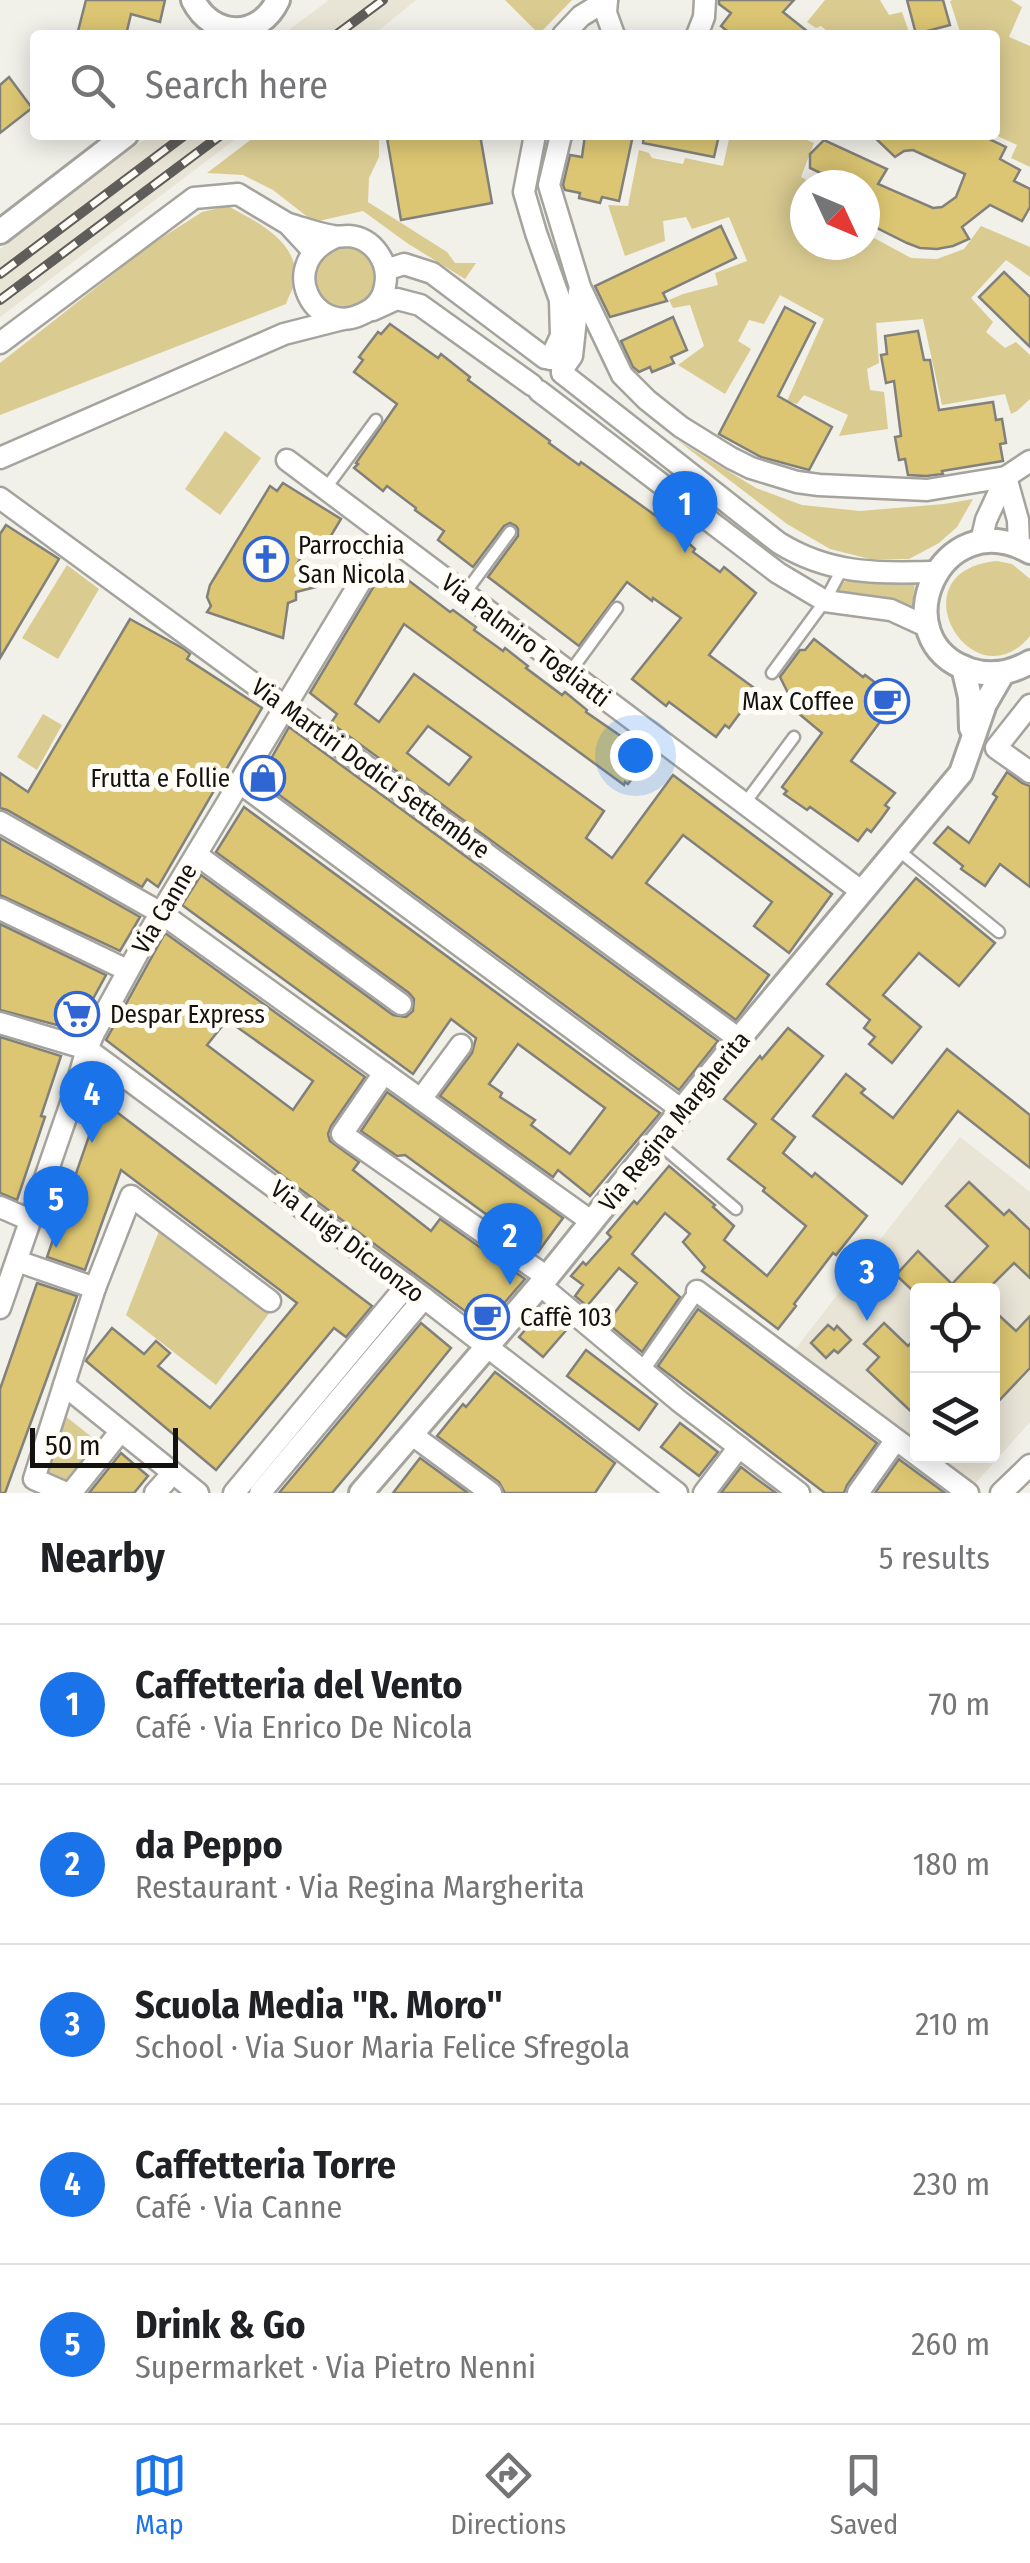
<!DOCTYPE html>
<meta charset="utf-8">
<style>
:root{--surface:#fff;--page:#f2f2f2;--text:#202124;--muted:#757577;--line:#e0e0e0;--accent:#1a73e8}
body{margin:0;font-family:"Fira Sans Condensed",sans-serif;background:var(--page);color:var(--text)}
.controls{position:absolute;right:30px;bottom:30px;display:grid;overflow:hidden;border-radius:10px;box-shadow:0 5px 25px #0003}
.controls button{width:90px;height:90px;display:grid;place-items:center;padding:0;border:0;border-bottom:2px solid var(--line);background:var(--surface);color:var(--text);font:50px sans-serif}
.compass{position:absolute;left:790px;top:170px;width:90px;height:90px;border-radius:50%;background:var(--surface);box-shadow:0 5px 25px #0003;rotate:134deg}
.scale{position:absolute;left:30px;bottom:25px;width:148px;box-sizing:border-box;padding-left:10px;border:5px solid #131210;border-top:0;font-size:28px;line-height:35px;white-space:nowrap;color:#131210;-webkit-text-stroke:8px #fffdf6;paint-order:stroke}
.you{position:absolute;left:635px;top:755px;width:35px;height:35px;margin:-25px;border:8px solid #fff;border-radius:50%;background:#1a73e8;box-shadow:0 0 0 15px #1a73e833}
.badge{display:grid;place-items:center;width:65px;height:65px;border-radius:50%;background:var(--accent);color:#fff;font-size:32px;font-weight:700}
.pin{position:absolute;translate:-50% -82px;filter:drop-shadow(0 2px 5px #0008)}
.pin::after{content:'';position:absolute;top:52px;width:35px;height:30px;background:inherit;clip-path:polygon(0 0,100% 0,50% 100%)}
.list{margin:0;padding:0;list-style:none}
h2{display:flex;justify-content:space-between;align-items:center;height:130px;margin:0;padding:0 40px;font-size:42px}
h2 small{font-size:32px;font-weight:400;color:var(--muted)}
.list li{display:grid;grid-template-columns:65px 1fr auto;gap:30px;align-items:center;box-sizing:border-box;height:160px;padding:0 40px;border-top:2px solid var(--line)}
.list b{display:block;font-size:38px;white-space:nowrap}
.list p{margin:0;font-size:32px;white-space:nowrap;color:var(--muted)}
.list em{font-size:32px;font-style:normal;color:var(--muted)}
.icon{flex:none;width:55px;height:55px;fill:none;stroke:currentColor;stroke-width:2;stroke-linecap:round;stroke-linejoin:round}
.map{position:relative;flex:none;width:1030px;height:1493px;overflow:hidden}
.search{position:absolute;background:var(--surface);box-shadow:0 5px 25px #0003;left:30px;right:30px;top:30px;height:110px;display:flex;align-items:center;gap:25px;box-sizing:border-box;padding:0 35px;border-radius:10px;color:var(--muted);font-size:38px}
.sheet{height:930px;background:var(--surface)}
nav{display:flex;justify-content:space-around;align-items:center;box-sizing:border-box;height:140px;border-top:2px solid var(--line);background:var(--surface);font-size:28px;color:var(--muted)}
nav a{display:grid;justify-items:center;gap:5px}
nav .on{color:var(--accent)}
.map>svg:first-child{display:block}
.built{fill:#e8e4d6}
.green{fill:#dacb91}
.building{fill:#dcc673;stroke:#82807a;stroke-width:2.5;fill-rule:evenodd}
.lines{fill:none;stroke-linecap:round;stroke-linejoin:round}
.service-casing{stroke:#a5a39d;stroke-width:15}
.pedestrian-casing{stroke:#a5a39d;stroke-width:19}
.minor-casing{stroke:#a5a39d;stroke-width:25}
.tertiary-casing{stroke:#a5a39d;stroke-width:28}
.service{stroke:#fff;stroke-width:10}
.pedestrian{stroke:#fff;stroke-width:14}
.minor{stroke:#fff;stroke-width:20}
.tertiary{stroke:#fff;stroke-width:22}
.rail-casing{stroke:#5e5d5a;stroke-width:10}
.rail{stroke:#fffdf6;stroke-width:6;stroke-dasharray:19;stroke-linecap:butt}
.labels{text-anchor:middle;stroke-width:10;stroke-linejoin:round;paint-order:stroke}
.poi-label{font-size:25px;fill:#131210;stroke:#fffdf6;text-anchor:start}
.street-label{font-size:25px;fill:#131210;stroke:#fffdf6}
</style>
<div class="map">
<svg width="1030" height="1493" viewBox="0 0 1030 1493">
<rect width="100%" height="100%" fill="#f1f0e9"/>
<g class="built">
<polygon points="329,0 416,0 373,35 282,35"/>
<polygon points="150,135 241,135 0,317 0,249"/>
<polygon points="960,1137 1030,1192 1030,1422 974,1485 934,1456 992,1456 992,1290 918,1290 917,1444 793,1352"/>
</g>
<g class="green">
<polygon points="505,0 572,0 539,34"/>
<polygon points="825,0 880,0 889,15 902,12 910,35 832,35 821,26 816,28 807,22"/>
<polygon points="953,0 1011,0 1022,7 1009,37 1030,46 1030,167 1011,158 1017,145 995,135 995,35 961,35 950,1"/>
<polygon points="257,135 379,135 379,157 369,178 368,202 447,252 455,263 476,263 465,279 407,243 363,211 314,222 273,190 243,175 207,173"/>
<polygon points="730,135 795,135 814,143 801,177 815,185 805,185 805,245 865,245 865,233 911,258 937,259 964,249 981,226 1030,247 1030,277 1006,260 971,298 993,322 986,332 1005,348 1016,342 1030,355 1030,399 1017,411 1011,414 1005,394 942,405 923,319 876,323 879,363 867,369 870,390 884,392 888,429 839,436 848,415 804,395 797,404 787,401 824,319 780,295 764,324 749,320 738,341 751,349 725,394 678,365 704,346 690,305 673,308 669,300 683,294 718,285 715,273 747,261 729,217 692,229 686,217 663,221 665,241 625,256 608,205 628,206 639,150 649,153 652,158 683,164 685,158 723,166"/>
<path d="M228 206C257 222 300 242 295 281 294 288 288 297 286 304L0 415V363L149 246 202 212Z"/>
<circle cx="346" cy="278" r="30"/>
<polygon points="225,431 261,458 220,515 185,489"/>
<polygon points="677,440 756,488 802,505 860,511 944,504 973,499 957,527 939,543 909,559 870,559 830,549 787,524"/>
<path d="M997 561 1012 564 1030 579V636C973 706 892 571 997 561Z"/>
<polygon points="67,565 99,589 58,659 22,638"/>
<polygon points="857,579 915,583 912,606 835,591 843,582"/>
<polygon points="43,714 62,725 37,770 17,757"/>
<polygon points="159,1231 270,1312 216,1385 126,1315"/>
<polygon points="64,1415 103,1446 67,1487 43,1474"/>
</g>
<g class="building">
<polygon points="86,0 165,0 160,22 131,14 126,35 77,35"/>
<polygon points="719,0 794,0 783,12 812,35 732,35 721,26 731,13 719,4"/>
<polygon points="907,0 943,0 950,25 916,34"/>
<polygon points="9,77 32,108 0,133 0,85"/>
<polygon points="407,135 480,135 492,203 401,220 387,138"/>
<polygon points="585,135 633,135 619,201 602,197 600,203 579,198 580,193 565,190 563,185 570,155 582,157"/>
<polygon points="644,135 719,135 714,157 643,143"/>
<polygon points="872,135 981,135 1006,147 1000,159 1020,170 1014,181 1030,189 1030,207 1022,221 990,205 962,227 969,239 953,246 937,249 920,248 907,243 865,222 865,185 825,185 829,177 810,168 810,154 824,140 887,169 878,184 933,208 942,207 956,197 965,174 913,150 904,151 895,157"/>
<polygon points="721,226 736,258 663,293 667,301 610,317 595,286"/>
<polygon points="1004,272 1030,297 1030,347 979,297"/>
<polygon points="785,307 815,323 778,396 832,427 809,470 761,457 719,434"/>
<polygon points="673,317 687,350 671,357 674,363 652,372 650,367 639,372 633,367 621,341"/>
<polygon points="390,324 438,358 441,354 470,377 468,380 550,441 549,443 579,465 581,462 670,526 695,549 693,552 720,572 724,567 756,593 709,655 757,690 729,728 725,725 716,737 669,702 666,706 632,679 681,618 653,598 652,601 627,582 579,646 488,577 518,536 518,529 516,526 510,523 504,526 473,567 438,540 444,531 415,510 416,508 387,486 383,491 354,468 358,464 356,463 397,404 354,372 363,360 359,357 378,332 381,334"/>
<polygon points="918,331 924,360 930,360 939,410 993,402 996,420 1002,419 1006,443 1000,444 1003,461 942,471 943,474 926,476 908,475 905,459 899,460 895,437 901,436 894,381 886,383 881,355 887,354 885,336"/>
<polygon points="283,483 341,519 326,544 313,536 297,564 317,576 316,587 296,592 296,600 288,603 283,638 207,612 211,606 207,597 210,585 270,486 277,491"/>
<polygon points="6,525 59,559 0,658 0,534"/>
<path d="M387 564 450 612 453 610 476 627 474 630 503 651 505 648 528 666 526 668 562 695 565 692 587 710 586 712 641 750 638 752 647 759 628 784 625 782 624 785 404 624 355 704 379 722 414 674 604 811 586 838 612 858 673 775 832 894 789 953 754 926 772 902 683 835 646 883 769 975 736 1020 331 723 337 714 310 693ZM428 726 471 757 449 785 407 753Z"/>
<polygon points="130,619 184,649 190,654 187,659 262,708 158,887 147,879 142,887 7,810 0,808 0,773 28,792"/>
<polygon points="814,639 863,677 865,675 893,696 890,699 894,703 851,761 895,793 885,805 889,808 881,819 871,832 867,829 858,841 810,807 807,810 784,794 787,791 782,787 822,733 798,713 780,677 800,650 805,650"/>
<polygon points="289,727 718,1041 679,1090 259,780"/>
<polygon points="1007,772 1022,783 1030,786 1030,887 1000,864 985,886 961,869 963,866 934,843 948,827 969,843 997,797 993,794"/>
<path d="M244 807 660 1113 590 1196 558 1170 553 1177 440 1096 472 1053 476 1038 451 1019 413 1074 182 905 201 875 393 1015 406 1017 413 1011 414 999 409 993 216 852ZM518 1044 605 1108 570 1154 531 1125 535 1120 500 1097 502 1093 489 1084Z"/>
<polygon points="0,838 140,917 120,951 0,895"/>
<polygon points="916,878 995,943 959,986 919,953 883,995 921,1027 892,1063 869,1044 875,1037 864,1028 870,1020 827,984"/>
<polygon points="0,924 106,975 76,1030 0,1010"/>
<path d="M165 933 365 1077 331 1126 328 1134 330 1141 359 1162 353 1170 431 1231 440 1219 525 1279 487 1323H481L296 1186 106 1040ZM227 1020 313 1081 293 1110 207 1045Z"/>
<polygon points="788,1028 823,1056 772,1119 795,1137 783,1153 812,1177 815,1173 867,1216 836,1255 833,1253 794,1304 796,1306 778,1329 702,1271 705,1267 683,1242 690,1234 665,1213 632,1254 680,1297 642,1352 607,1323 637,1283 619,1268 587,1306 575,1296 583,1285 571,1276 583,1262 586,1265 611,1237 607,1233 634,1201 637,1204 669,1166 715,1205 713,1207 734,1226 724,1240 767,1276 806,1226 763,1191 765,1188 728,1159 756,1124 724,1099 760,1056 762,1059"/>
<polygon points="0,1037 61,1056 41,1116 45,1117 17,1200 0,1193"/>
<polygon points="947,1049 1030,1115 1030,1168 958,1111 902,1184 813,1116 846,1074 865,1089 861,1093 893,1118"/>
<polygon points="387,1092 563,1218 538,1252 405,1155 397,1156 361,1131"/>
<polygon points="114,1110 372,1306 346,1337 334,1328 216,1470 86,1361 87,1359 112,1328 144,1354 156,1341 170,1353 158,1366 210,1408 297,1303 121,1170 85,1270 47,1257 97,1113"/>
<polygon points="969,1182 1004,1215 1009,1210 1030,1230 1030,1278 1014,1263 987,1290 912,1290 896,1275 918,1251 952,1284 988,1246 946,1206"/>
<polygon points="37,1283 77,1296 5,1493 0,1493 0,1389"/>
<polygon points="545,1307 569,1327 543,1357 519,1337"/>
<polygon points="698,1309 877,1443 847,1485 844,1493 825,1493 658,1366"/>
<polygon points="992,1309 1016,1331 1030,1316 1030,1368 992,1408"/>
<polygon points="421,1323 451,1348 375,1442 332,1493 279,1493"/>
<polygon points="884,1323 908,1346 918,1336 918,1418 867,1370 879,1357 864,1344"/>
<polygon points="828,1325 834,1330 837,1326 851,1340 838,1353 834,1350 826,1358 811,1343"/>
<polygon points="586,1350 657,1404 639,1430 567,1376"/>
<polygon points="495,1372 615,1463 595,1493 505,1493 499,1482 437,1436 463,1404 466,1407"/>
<polygon points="680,1423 718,1452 699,1476 661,1447"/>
<polygon points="121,1453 148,1476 134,1493 89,1493"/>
<polygon points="420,1458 468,1493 393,1493"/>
<polygon points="899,1459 900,1460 945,1493 875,1493"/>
<polygon points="741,1467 754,1477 776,1493 721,1493"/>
</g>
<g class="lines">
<defs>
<g id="service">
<polyline points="326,488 376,420"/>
<polyline points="465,593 510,532"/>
<polyline points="570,672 617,608"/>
<polyline points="772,673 825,601 842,569"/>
<polyline points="745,803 794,737"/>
<polyline points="898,850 999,932"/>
<polyline points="658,1143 736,1209"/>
</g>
<polyline id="pedestrian" points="642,1370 697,1291"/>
<g id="minor">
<polyline points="607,0 606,13 614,35"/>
<polyline points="563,35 581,16 607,0"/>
<polyline points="697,35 704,17 705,0"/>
<polyline points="535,135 524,192 536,233 560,300 561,336 550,359"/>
<polyline points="561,135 549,185 580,287 622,375 647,400 681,427 731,458 751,468 797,482 819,485 927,490 1006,477 1030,461"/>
<path d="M289 224C303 228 319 234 333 236 339 237 344 236 349 236 373 238 390 262 385 286 383 299 374 309 362 314 314 338 274 263 336 237"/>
<polyline points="386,270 404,264 432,273 545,358"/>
<polyline points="373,310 397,299 420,305 532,385"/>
<polyline points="0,343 194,198 238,194 288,224 313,251"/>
<polyline points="562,370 572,356 579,291"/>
<path d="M562 373 779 543C831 575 877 573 936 572"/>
<polyline points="539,391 778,573 825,601 891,610 928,627"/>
<polyline points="0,458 284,334 343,319"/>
<polyline points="287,460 861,891"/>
<polyline points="1006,477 1018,520 1019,546"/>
<polyline points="0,498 739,1039"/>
<polyline points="981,542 986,520 1006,477"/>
<polyline points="1030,705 996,748 1030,772"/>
<polyline points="240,783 682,1110"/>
<polyline points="0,822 161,913 592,1222"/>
<polyline points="197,855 401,1004"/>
<polyline points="0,909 127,970"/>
<polyline points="0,1023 87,1049 424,1298 677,1493"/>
<polyline points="384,1073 342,1134 547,1277"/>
<polyline points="421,1099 461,1045"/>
<polyline points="0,1207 30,1220"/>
<polyline points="17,1261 95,1288"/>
<polyline points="540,1285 679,1401 799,1493"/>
<polyline points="697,1291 968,1493"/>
<polyline points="0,1308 72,1100 87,1049 94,1033 150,931 388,536"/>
<polyline points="64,1385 198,1493"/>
<polyline points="411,1434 491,1493"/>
<polyline points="66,1493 34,1479 95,1288 131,1196 270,1301"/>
<polyline points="71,1493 120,1432"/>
<polyline points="155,1493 173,1473"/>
<polyline points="234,1493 407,1285"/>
<polyline points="260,1493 424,1298"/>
<polyline points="704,1493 739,1447"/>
<polyline points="858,1493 895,1441"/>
<polyline points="1001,1493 1030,1465"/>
</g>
<g id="tertiary">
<path d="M193 0C212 38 259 40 278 0"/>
<polyline points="0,232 126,135"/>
<path d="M1030 552C939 501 881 641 970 670 992 677 1011 673 1030 662"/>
<polyline points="963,667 970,697 971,728"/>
<polyline points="361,1493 547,1277 739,1039 961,773 985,704 1003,673"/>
</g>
</defs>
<use href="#service" class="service-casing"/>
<use href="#pedestrian" class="pedestrian-casing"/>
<use href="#minor" class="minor-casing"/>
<use href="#tertiary" class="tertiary-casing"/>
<use href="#service" class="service"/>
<use href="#pedestrian" class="pedestrian"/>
<use href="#minor" class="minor"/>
<use href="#tertiary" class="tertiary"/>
<defs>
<g id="rail">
<polyline points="336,35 383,0"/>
<polyline points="0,274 185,135"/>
<polyline points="0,300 221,135"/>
</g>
</defs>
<use href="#rail" class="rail-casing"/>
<use href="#rail" class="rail"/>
</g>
<defs>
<symbol id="church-ring" viewBox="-11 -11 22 22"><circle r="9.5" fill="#fffdf6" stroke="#3065d4" stroke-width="1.5"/><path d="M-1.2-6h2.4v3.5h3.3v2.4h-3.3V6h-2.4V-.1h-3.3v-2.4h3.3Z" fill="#3065d4"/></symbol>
<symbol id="cafe-ring" viewBox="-11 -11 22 22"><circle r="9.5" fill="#fffdf6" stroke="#3065d4" stroke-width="1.5"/><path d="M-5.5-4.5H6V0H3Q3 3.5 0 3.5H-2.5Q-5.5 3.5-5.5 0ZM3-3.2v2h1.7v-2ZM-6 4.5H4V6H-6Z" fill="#3065d4"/></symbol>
<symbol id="shop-ring" viewBox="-11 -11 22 22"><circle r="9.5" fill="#fffdf6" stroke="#3065d4" stroke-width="1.5"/><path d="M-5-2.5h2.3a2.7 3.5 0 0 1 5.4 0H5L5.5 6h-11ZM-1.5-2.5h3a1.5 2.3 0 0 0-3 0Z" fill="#3065d4"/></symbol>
<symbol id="supermarket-ring" viewBox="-11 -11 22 22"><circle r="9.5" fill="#fffdf6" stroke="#3065d4" stroke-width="1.5"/><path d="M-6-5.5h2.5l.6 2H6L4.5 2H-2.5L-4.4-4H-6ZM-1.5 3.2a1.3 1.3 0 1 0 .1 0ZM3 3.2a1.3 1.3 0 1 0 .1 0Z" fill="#3065d4"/></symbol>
</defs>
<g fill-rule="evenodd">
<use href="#church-ring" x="241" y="534" width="50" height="50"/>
<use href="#cafe-ring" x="862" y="676" width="50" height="50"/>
<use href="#shop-ring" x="238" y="753" width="50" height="50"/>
<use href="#supermarket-ring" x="52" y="989" width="50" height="50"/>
<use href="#cafe-ring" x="462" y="1292" width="50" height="50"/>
</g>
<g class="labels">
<g class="poi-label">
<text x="298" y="554">Parrocchia<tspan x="298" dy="29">San Nicola</tspan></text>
<text x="854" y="710" text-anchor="end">Max Coffee</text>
<text x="230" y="787" text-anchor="end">Frutta e Follie</text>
<text x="110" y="1023">Despar Express</text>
<text x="520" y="1326">Caffè 103</text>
</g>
<g class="street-label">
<text transform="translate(526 640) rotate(37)" y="9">Via Palmiro Togliatti</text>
<text transform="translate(371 768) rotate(36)" y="9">Via Martiri Dodici Settembre</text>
<text transform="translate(164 908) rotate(-59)" y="9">Via Canne</text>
<text transform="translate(674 1121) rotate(-51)" y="9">Via Regina Margherita</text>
<text transform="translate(348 1241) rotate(37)" y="9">Via Luigi Dicuonzo</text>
</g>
</g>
</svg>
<div class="controls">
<button><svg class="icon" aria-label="locate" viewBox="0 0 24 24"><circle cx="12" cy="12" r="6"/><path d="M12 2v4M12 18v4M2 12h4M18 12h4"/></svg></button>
<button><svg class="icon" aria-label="layers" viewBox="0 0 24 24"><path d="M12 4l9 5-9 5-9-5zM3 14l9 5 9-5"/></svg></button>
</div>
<svg class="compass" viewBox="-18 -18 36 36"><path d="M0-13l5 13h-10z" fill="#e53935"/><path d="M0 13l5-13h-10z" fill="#757577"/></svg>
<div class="scale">50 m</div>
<div class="you"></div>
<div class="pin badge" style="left:685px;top:553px">1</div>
<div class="pin badge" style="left:510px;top:1285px">2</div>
<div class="pin badge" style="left:867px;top:1321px">3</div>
<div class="pin badge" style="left:92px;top:1143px">4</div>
<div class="pin badge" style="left:56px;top:1248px">5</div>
<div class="search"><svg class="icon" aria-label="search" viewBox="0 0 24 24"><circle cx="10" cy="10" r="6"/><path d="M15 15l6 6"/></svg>Search here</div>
</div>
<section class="sheet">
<h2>Nearby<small>5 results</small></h2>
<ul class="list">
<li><span class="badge">1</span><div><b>Caffetteria del Vento</b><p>Café · Via Enrico De Nicola</p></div><em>70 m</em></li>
<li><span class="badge">2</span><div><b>da Peppo</b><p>Restaurant · Via Regina Margherita</p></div><em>180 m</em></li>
<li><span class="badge">3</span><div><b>Scuola Media &quot;R. Moro&quot;</b><p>School · Via Suor Maria Felice Sfregola</p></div><em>210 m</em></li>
<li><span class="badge">4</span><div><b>Caffetteria Torre</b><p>Café · Via Canne</p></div><em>230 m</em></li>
<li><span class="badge">5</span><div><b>Drink &amp; Go</b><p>Supermarket · Via Pietro Nenni</p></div><em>260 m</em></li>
</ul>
</section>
<nav>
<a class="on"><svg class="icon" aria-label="map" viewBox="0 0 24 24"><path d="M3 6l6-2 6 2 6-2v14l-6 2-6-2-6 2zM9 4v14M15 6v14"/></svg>Map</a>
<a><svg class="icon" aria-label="directions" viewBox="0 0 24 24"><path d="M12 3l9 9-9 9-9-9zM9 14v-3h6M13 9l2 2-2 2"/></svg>Directions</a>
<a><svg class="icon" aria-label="saved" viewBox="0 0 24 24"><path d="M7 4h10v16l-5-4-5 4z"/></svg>Saved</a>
</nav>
